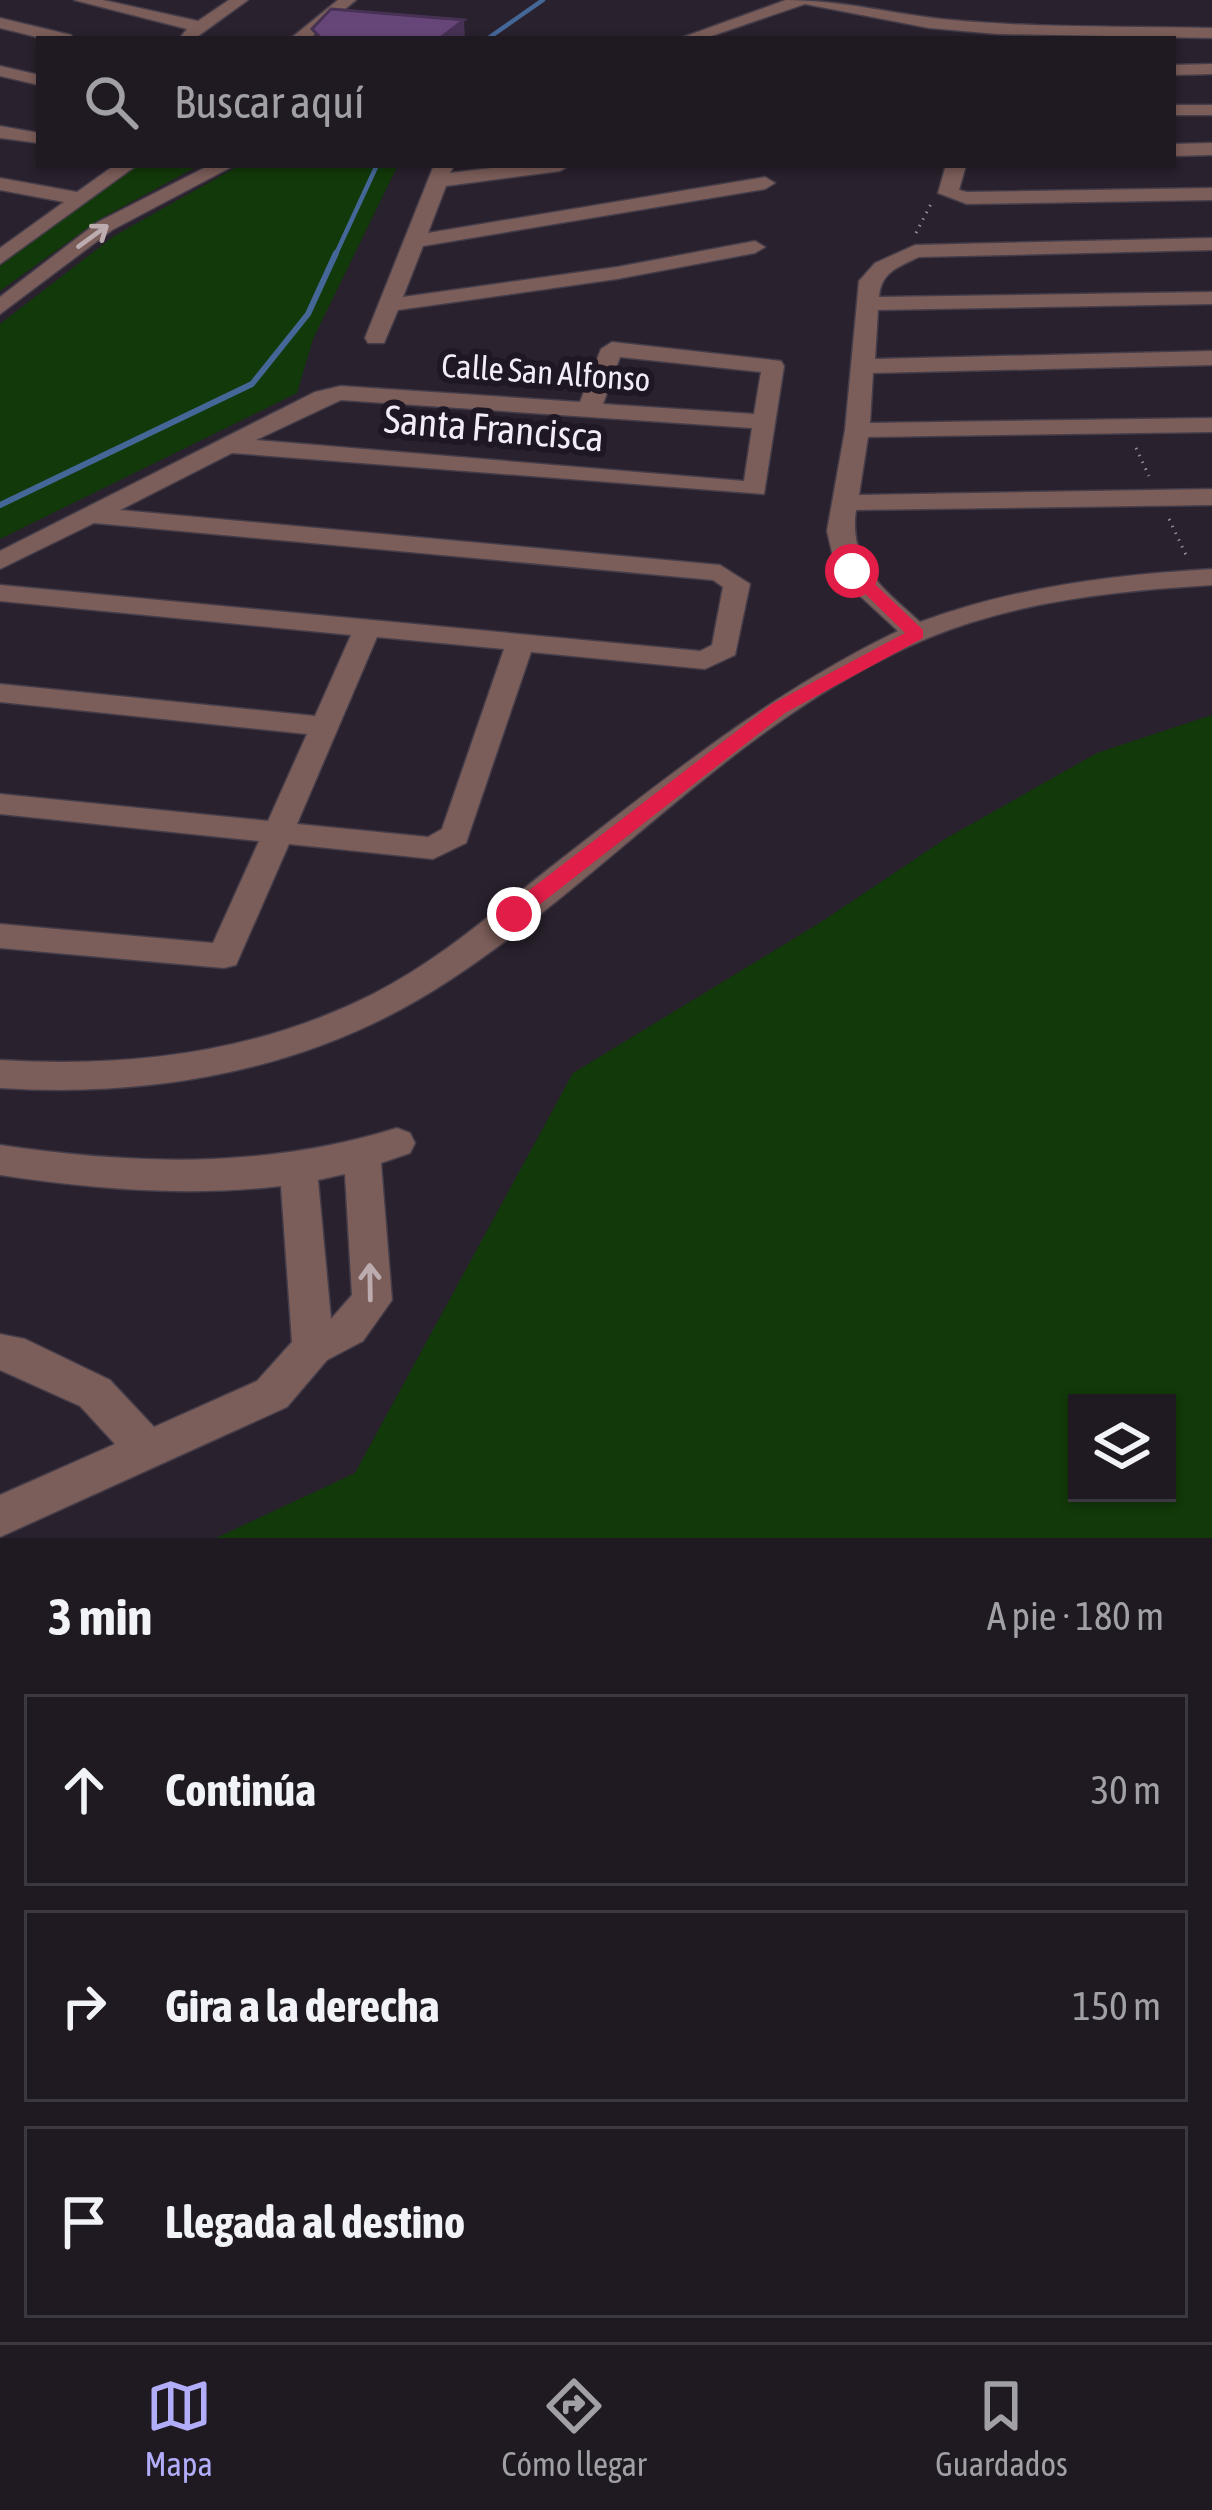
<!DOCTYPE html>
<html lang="es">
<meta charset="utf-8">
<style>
:root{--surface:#1f1922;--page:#27222a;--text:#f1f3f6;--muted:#a1a0a5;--line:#3c3840;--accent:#b2adf9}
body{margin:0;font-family:"Asap Condensed",sans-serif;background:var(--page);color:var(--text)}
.controls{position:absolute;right:36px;bottom:36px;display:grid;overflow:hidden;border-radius:0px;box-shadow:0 3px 9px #0004}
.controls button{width:108px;height:108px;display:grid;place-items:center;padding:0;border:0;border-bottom:3px solid var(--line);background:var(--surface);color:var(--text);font:60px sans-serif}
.stop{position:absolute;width:36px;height:36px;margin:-27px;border:9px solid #e11d48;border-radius:50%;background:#fff}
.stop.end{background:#e11d48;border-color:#fff;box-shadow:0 3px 12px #0008}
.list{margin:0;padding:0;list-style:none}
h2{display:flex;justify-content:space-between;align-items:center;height:156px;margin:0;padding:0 48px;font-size:51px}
h2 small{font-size:39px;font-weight:400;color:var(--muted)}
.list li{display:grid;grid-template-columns:78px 1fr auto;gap:36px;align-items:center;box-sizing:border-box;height:192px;margin:0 24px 24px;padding:0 24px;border:3px solid var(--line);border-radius:0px}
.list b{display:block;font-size:45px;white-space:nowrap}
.list em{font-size:39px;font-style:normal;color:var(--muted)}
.icon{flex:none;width:66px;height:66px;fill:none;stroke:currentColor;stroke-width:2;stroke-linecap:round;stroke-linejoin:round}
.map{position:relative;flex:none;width:1212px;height:1538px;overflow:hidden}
.search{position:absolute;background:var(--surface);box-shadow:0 3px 9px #0004;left:36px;right:36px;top:36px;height:132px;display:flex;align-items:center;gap:30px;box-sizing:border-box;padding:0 42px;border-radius:0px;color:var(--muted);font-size:45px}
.sheet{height:804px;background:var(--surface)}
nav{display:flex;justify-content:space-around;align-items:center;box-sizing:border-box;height:168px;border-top:3px solid var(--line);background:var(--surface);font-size:33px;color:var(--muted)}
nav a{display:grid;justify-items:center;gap:6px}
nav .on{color:var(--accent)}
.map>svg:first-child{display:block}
.green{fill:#123909;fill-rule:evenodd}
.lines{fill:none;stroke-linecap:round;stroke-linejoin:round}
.stream-far1{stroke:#456798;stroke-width:4.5}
.stream{stroke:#456798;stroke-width:6}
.minor-casing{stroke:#453d49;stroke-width:3}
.path{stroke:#948e98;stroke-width:3;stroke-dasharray:1.5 6;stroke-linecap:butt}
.minor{fill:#7b5d59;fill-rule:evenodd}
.shaded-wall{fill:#473154}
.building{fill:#664678;stroke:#473154;stroke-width:3}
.oneway{stroke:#bcacaf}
.route{fill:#e11d48}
.labels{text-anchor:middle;stroke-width:12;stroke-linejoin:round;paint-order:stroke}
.far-street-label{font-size:33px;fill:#f1ecf5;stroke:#1f1824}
.street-label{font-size:39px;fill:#f1ecf5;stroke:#1f1824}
</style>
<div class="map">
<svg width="1212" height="1538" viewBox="0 0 1212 1538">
<rect width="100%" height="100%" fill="#29212d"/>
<g class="green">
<polygon points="136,165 200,165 100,219 0,291 0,266"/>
<polygon points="240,165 398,165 313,339 297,393 0,539 0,324 114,236"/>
<path d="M1212 715V1538H216L355 1473 573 1073 821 922 945 839 1097 753ZM1167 1403V1493H1077V1403Z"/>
</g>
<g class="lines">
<g class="stream-far1">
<polyline points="487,39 543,0"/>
<polyline points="335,256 377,165"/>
</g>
<polyline class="stream" points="0,505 252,384 308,314 336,253"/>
<defs>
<g id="minor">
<polygon points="74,0 103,0 198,21 229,0 248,0 194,39 179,39 187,29"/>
<polygon points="338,0 356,0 309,39 290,39"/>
<path d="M786 0C843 0 896 15 952 20 1038 28 1125 26 1212 28V38L997 34 929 28 805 4 703 39H678Z"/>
<polygon points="0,18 71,35 73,39 45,39 0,28"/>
<polygon points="1212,64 1212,74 1173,75 1173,65"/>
<polygon points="0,66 39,75 39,85 0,76"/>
<rect x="1173" y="105" width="39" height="10"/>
<polygon points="0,126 39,133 39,143 0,138"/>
<polygon points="1212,143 1212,155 1173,156 1173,144"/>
<polygon points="115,165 137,165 0,264 0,248 64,202 0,190 0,178 77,192"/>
<polygon points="210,165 235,165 112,230 0,314 0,297 98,222"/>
<polygon points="434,165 454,165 450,173 516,165 570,165 560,171 446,186 428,233 765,177 775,183 765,189 423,246 403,297 617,267 755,241 765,247 755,253 617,279 398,310 384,343 368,343 365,338"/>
<polygon points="946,165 966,165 959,190 967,192 1212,188 1212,200 967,204 938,193"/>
<path d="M1212 238V250L919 257C898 267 881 272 879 297L1212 292V304L878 310 875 359 1212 351V365L873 373 870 423 1212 418V432L868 437 859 495 1212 489V505L856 510C848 564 884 589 920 622 1014 587 1113 575 1212 569V585C1115 591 1018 601 928 638 745 714 613 873 450 980 316 1069 158 1098 0 1088V1060C130 1068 256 1053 373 994 438 961 494 912 551 867 662 781 771 692 898 631L860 596 834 561 827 531 845 430 859 281 875 263 915 245Z"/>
<path d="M612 342 781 361 784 366 764 494 232 453 120 510 720 565 750 584 735 655 705 669 531 652 466 843 433 859 289 844 236 965 224 968 0 948V924L213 943 259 841 0 814V794L268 821 307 734 0 702V684L315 716 351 635 0 601V585L700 651 712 645 723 587 713 580 94 523 0 569V551L315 392 341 386 580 402 601 349ZM620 357 761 372 754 414 603 404ZM341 400 752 428 744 481 256 440ZM377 637 504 649 442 829 428 837 297 824Z"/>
<path d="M397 1128 410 1133 415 1143 410 1153 381 1163 392 1300 363 1341 327 1360 287 1407 0 1537V1495L115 1444 80 1406 0 1370V1334L25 1339 110 1380 154 1427 257 1381 292 1342 281 1186C186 1197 93 1189 0 1175V1145C135 1165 265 1169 397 1128ZM345 1174 352 1295 331 1319 318 1180Z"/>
</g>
</defs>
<use href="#minor" class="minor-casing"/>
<g class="path">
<polyline points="916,233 933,200"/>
<polyline points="1136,448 1149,476"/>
<polyline points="1169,519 1187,557"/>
</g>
<use href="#minor" class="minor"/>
</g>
<polygon class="shaded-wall" points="464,20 465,39 439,39"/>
<polygon class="building" points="331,9 464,20 439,39 322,39 312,29"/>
<defs><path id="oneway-shaft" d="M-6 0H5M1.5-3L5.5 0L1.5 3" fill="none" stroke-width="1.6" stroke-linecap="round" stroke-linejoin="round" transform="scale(3)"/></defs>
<g class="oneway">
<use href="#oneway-shaft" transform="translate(93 236) rotate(-36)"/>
<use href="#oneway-shaft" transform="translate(370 1282) rotate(-91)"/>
</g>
<polygon class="route" points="846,568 858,568 923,630 923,638 785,713 521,919 506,919 506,908 772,704 905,633 846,575"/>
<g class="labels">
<g class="far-street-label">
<text transform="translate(546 372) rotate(4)" y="12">Calle San Alfonso</text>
</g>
<g class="street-label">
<text transform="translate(494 428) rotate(5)" y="14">Santa Francisca</text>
</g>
</g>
</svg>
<div class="controls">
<button><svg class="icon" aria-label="layers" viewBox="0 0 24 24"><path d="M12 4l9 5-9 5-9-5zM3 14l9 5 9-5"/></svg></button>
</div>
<div class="stop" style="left:852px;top:571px"></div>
<div class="stop end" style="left:514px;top:914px"></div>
<div class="search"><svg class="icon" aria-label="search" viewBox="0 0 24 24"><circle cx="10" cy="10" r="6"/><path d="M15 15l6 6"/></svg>Buscar aquí</div>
</div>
<section class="sheet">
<h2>3 min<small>A pie · 180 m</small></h2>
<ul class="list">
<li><svg class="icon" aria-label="ahead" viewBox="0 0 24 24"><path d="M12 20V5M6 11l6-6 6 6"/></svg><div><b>Continúa</b></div><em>30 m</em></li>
<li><svg class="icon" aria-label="right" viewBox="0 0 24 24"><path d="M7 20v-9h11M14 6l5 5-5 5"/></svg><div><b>Gira a la derecha</b></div><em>150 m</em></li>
<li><svg class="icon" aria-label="arrive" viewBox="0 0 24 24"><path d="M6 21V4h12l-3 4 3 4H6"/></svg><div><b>Llegada al destino</b></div></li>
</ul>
</section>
<nav>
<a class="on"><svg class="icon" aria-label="map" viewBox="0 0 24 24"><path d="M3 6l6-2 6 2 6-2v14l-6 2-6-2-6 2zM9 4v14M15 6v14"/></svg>Mapa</a>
<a><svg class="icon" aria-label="directions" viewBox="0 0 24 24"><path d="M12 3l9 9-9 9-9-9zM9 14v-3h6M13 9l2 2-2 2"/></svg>Cómo llegar</a>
<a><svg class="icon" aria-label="saved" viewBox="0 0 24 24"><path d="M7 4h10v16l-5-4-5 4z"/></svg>Guardados</a>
</nav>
